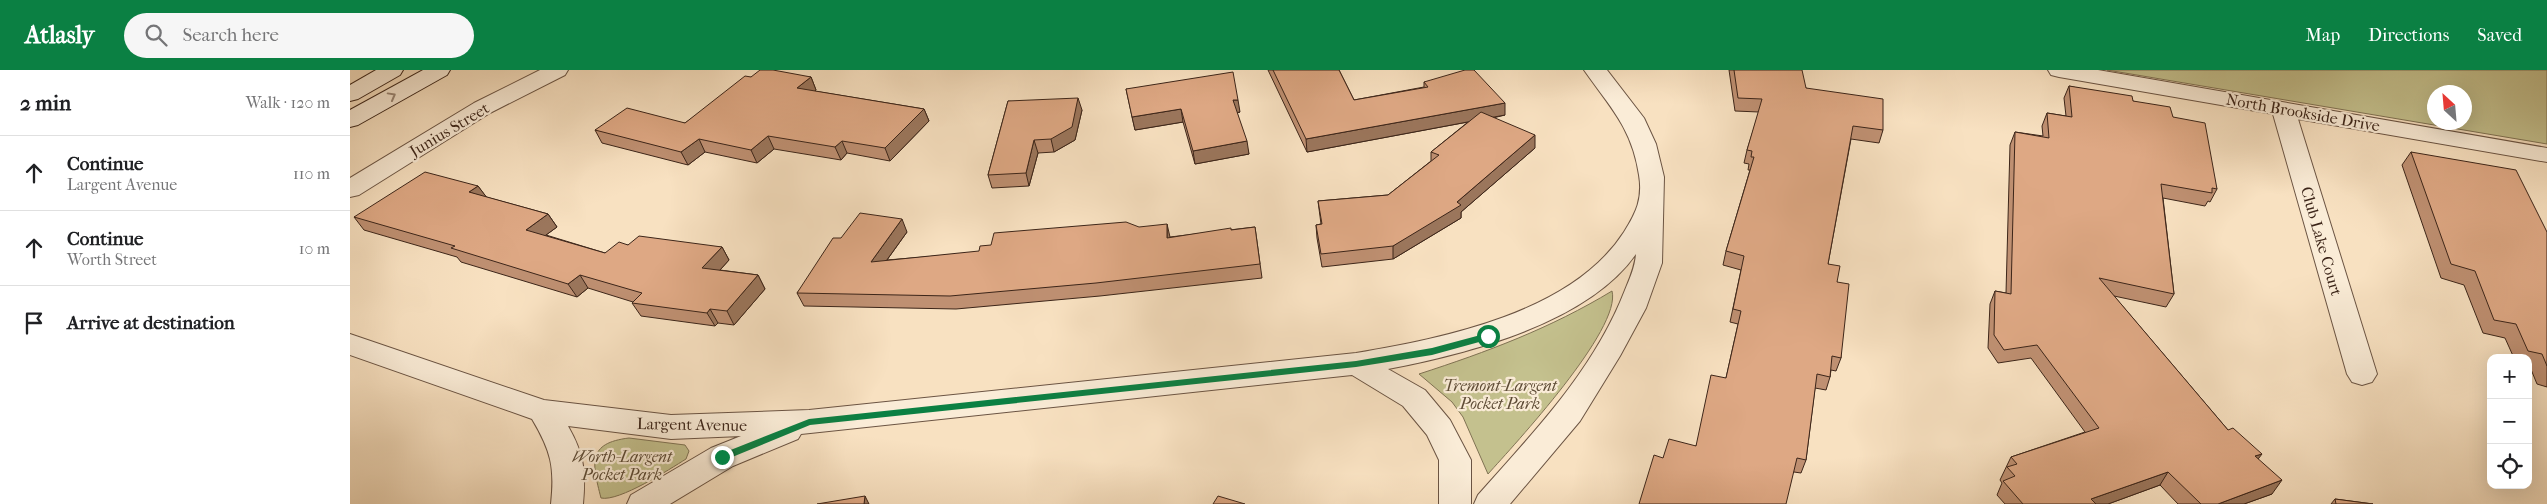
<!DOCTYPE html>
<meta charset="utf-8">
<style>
:root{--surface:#fff;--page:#f6f6f6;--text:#202124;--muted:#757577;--line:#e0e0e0;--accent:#0b8043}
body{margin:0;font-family:"IM FELL French Canon",serif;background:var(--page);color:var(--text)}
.controls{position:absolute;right:15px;bottom:15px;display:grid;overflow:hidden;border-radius:10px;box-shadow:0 5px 20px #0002}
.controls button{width:45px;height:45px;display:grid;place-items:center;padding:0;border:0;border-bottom:1px solid var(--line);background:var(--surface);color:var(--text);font:25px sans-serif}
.compass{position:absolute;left:2077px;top:15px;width:45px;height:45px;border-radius:50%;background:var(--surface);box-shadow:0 5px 20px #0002;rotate:334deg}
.stop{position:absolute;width:15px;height:15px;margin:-11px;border:4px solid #0b8043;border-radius:50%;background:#fff}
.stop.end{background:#0b8043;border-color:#fff;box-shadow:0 1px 5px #0008}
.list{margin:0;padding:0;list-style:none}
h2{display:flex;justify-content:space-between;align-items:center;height:65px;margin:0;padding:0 20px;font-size:21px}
h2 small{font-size:16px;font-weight:400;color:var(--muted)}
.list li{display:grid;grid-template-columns:32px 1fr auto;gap:15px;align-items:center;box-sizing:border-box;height:75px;padding:0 20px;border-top:1px solid var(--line)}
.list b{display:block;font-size:19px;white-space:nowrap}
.list p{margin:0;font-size:16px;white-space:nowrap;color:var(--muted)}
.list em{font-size:16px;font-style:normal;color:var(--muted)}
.icon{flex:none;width:28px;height:28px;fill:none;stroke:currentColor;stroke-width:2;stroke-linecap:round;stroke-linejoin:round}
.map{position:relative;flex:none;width:2197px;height:434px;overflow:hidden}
header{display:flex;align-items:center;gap:30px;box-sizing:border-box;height:70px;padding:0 25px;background:var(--accent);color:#fff}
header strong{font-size:24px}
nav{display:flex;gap:28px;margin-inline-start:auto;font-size:18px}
.search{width:350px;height:45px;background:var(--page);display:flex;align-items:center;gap:12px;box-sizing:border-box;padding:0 18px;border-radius:28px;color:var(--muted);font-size:19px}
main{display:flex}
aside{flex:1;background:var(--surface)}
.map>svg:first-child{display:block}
.green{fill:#c4c18e;stroke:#807354;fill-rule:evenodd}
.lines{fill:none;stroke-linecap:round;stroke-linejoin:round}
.street-casing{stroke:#6b5443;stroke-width:2}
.secondary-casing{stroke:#3c2519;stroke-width:2}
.street{fill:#faecd7;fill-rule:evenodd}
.secondary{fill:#faecd7;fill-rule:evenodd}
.wall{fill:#bf9072;stroke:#3c2519}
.shaded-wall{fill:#9b765c;stroke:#3c2519}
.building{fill:#dea884;stroke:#3c2519}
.oneway{stroke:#9b8878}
.route{fill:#0b8043}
.labels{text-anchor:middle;stroke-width:4.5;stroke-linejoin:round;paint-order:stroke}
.street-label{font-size:16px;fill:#3c2519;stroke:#faecd7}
.park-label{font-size:16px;font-style:italic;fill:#5e4c36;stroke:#faecd7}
</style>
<header>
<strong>Atlasly</strong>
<div class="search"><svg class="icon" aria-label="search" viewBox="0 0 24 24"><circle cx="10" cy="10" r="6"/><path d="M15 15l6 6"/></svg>Search here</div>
<nav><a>Map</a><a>Directions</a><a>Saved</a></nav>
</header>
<main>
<aside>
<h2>2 min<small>Walk · 120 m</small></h2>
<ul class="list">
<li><svg class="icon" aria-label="ahead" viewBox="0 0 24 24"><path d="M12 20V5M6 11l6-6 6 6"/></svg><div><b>Continue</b><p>Largent Avenue</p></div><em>110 m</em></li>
<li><svg class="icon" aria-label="ahead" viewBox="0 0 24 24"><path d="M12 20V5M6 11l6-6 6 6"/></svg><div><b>Continue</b><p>Worth Street</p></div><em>10 m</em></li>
<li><svg class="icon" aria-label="arrive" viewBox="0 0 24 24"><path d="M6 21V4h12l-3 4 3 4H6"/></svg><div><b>Arrive at destination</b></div></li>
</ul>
</aside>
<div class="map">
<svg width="2197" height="434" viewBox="0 0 2197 434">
<rect width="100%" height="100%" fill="#f8e1c1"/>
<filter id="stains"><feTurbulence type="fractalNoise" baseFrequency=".004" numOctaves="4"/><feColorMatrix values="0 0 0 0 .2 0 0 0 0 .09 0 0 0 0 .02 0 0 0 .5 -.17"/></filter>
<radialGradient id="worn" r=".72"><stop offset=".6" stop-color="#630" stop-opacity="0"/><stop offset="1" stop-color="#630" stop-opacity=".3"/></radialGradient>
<g class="green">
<path d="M1757 0H2197V74ZM2114 22V52H2084V22Z"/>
<path d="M1262 221C1272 259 1164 375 1138 404L1113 347 1102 332 1069 304C1137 282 1201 258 1262 221Z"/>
<path d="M279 368 335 375 339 381 336 389C320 399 269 432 251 428 242 393 237 373 279 368Z"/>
</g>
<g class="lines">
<defs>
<g id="street">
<polygon points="190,0 218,0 215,5 140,43 9,125 0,127 0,108 124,33"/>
<path d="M1234 0H1257L1294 48 1306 74 1314 107 1312 193 1296 238 1270 286 1230 351 1160 434H1124L1128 425C1184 362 1244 300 1275 220 1280 208 1285 197 1286 184 1238 253 1117 284 1038 299L1075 320 1100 350 1121 390V434H1089V390L1077 365 1053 336 1002 305 451 364 448 369 383 396 320 434H277L281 425 361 378 391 366 321 369 218 356C234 384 236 401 233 434H201C205 397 201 381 182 349L0 285V264L194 330 321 345 459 340 1006 283C1094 268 1222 243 1274 162 1286 143 1293 129 1289 105 1282 58 1260 37 1234 0Z"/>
<polygon points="1698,0 1748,0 2197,78 2197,92 1948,49 2027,304 2022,312 2012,315 2002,312 1997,304 1923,44 1709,7 1701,5"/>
</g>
<g id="secondary">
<polygon points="26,0 53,0 50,5 8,29 0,31 0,15"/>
<polygon points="73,0 100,0 97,5 8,55 0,57 0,40"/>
</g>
</defs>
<use href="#street" class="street-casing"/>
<use href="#secondary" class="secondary-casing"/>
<use href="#street" class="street"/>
<use href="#secondary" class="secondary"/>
</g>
<g class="wall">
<polygon points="918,0 989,0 1004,30 1074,17 1074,12 1155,45 1143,48 1185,78 1111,142 1111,148 1043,189 972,197 967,168 966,155 971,154 968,131 1038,125 1081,91 1081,82 1118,52 957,82"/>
<polygon points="1379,0 1441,0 1456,18 1533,60 1529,73 1501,69 1478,194 1487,212 1491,288 1486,301 1481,300 1480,307 1476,320 1465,318 1456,390 1451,403 1444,402 1313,388 1346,376 1376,308 1388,254 1380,252 1391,200 1373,195 1376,181 1400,100 1398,100 1399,94 1394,93 1397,80 1409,42 1385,41"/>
<polygon points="401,7 461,7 466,20 464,21 574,39 579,51 540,91 497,83 491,90 424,79 407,93 355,82 338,95 252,73 245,60 335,53"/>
<polygon points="1719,16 1783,31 1823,47 1867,119 1860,132 1858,131 1855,136 1813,128 1824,224 1816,237 1764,226 1878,360 1908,389 1922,424 1894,434 1828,434 1810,415 1758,434 1655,434 1647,425 1652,413 1650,410 1661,387 1735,362 1681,288 1648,293 1638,278 1640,234 1645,221 1656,223 1660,75 1665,62 1693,66 1692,56 1697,43 1716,46 1714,28"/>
<polygon points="776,19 890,42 887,43 899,84 845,94 833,52 785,60"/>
<polygon points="658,31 732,40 725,70 704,82 688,83 679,116 642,118 638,105"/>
<polygon points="2061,82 2197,162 2197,317 2187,314 2180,297 2178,297 2178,288 2164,288 2155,268 2133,263 2114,215 2091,208 2052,95"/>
<polygon points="128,116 136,127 198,144 207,157 196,165 255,183 278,175 372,177 379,190 370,200 408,205 415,219 384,255 368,253 365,256 291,246 282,233 283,232 238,218 227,227 111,192 107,187 14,160 4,147"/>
<polygon points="905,157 912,208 750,226 606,239 454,236 447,223 491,168 557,162 537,190 820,167"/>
<polygon points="1985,429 2023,434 1981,434"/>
</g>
<g class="shaded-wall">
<polygon points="461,7 466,20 453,31 447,18"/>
<polygon points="728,28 732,40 725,70 704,82 701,69"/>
<polygon points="883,30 888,30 890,42 885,43"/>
<polygon points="1155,33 1155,45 957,82 956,69"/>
<polygon points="574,39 579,51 540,91 535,78"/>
<polygon points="831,39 833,52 785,60 782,47"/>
<polygon points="1185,65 1185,78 1111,142 1111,148 1043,189 1043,176 1107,132"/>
<polygon points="418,66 424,79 407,93 401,80"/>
<polygon points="349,69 355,82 338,95 331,82"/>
<polygon points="684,70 688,83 679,116 676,103"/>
<polygon points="492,71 497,83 491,90 485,77"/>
<polygon points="897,71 899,84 845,94 843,81"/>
<polygon points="128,116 138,129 119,122"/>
<polygon points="198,144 207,157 185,173 176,160"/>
<polygon points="552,149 557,162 526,205 521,192"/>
<polygon points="817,154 820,167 820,181 817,168"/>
<polygon points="372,177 379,190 360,211 352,198"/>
<polygon points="230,205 238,218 227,227 218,214"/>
<polygon points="408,205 415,219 384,255 377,241"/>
<polygon points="360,239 368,253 365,256 357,243"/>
<polygon points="1912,384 1902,397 1905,386"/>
<polygon points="1818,402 1810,415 1758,434 1739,434 1741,429"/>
<polygon points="1932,410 1922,424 1894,434 1868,434"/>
<polygon points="515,426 519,434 514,434"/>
</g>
<g class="building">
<polygon points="410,0 423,0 461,7 447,18 574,39 535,78 492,71 485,77 418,66 401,80 349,69 331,82 245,60 277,38 335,53 395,6 401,7"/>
<polygon points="923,0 989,0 1004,30 1078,17 1074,12 1115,0 1124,0 1155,33 956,69"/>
<polygon points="1384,0 1452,0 1456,18 1533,29 1533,60 1503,56 1478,194 1490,196 1487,212 1499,214 1491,288 1482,286 1480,307 1467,304 1456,390 1447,388 1436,434 1289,434 1304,385 1313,388 1319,369 1346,376 1361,305 1376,308 1391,241 1383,239 1394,186 1376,181 1404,87 1401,87 1402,81 1397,80 1412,29 1388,28"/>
<polygon points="883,2 888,30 883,30 897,71 843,81 831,39 782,47 776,19"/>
<polygon points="1719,16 1782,26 1783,31 1820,37 1823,47 1855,53 1867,119 1862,118 1862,123 1811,114 1824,224 1749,208 1878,360 1883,358 1912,384 1905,386 1932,410 1868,434 1851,434 1818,402 1741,429 1746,434 1673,434 1653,411 1665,406 1657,397 1667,394 1661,387 1749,358 1687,275 1654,280 1644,265 1645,221 1661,224 1665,62 1699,68 1697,43 1722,47"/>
<polygon points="728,28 722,57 701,69 684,70 676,103 638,105 658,31"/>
<polygon points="1131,42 1185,65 1107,132 1111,135 1043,176 971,184 966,155 972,154 968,131 1038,125 1089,85 1081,82"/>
<polygon points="2061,82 2166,100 2197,162 2197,296 2192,284 2178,281 2166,254 2144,250 2125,201 2101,194"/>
<polygon points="75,102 128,116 119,122 198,144 176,160 255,183 269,172 278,175 289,166 372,177 352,198 408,205 377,241 360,239 357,243 282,233 292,223 230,205 218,214 101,178 105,176 4,147"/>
<polygon points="510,143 552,149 521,192 629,181 630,176 641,175 644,163 776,152 789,157 817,154 817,168 881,158 881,160 905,157 910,194 746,213 600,226 447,223 483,168 491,168"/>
<polygon points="515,426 514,434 467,434"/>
<polygon points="868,426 895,434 863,434"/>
<polygon points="1985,429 2023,434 1986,434"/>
</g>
<defs><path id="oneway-chevron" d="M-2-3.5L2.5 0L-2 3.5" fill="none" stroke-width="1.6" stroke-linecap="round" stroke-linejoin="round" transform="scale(1.25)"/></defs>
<use class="oneway" href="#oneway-chevron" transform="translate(42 26) rotate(-29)"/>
<polygon class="route" points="1138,263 1140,264 1140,269 1082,285 1006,297 460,355 375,390 372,391 367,387 368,385 459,349 1006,291 1082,278"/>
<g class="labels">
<g class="street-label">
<text transform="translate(1953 42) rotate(10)" y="6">North Brookside Drive</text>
<text transform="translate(99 59) rotate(-31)" y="6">Junius Street</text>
<text transform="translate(1972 171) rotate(74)" y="6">Club Lake Court</text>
<text transform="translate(342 354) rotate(1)" y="6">Largent Avenue</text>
</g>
<g class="park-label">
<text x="1150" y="321">Tremont-Largent<tspan x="1150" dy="18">Pocket Park</tspan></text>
<text x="272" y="392">Worth-Largent<tspan x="272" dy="18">Pocket Park</tspan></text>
</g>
</g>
<rect width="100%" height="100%" filter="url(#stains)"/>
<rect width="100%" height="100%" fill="url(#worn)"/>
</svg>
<div class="controls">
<button>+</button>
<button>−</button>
<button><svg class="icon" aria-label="locate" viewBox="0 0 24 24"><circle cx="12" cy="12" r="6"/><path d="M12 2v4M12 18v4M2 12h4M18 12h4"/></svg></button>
</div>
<svg class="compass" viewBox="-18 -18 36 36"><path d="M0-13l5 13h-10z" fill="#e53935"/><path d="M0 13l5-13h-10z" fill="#757577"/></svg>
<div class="stop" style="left:1138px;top:266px"></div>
<div class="stop end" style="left:372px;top:387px"></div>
</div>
</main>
